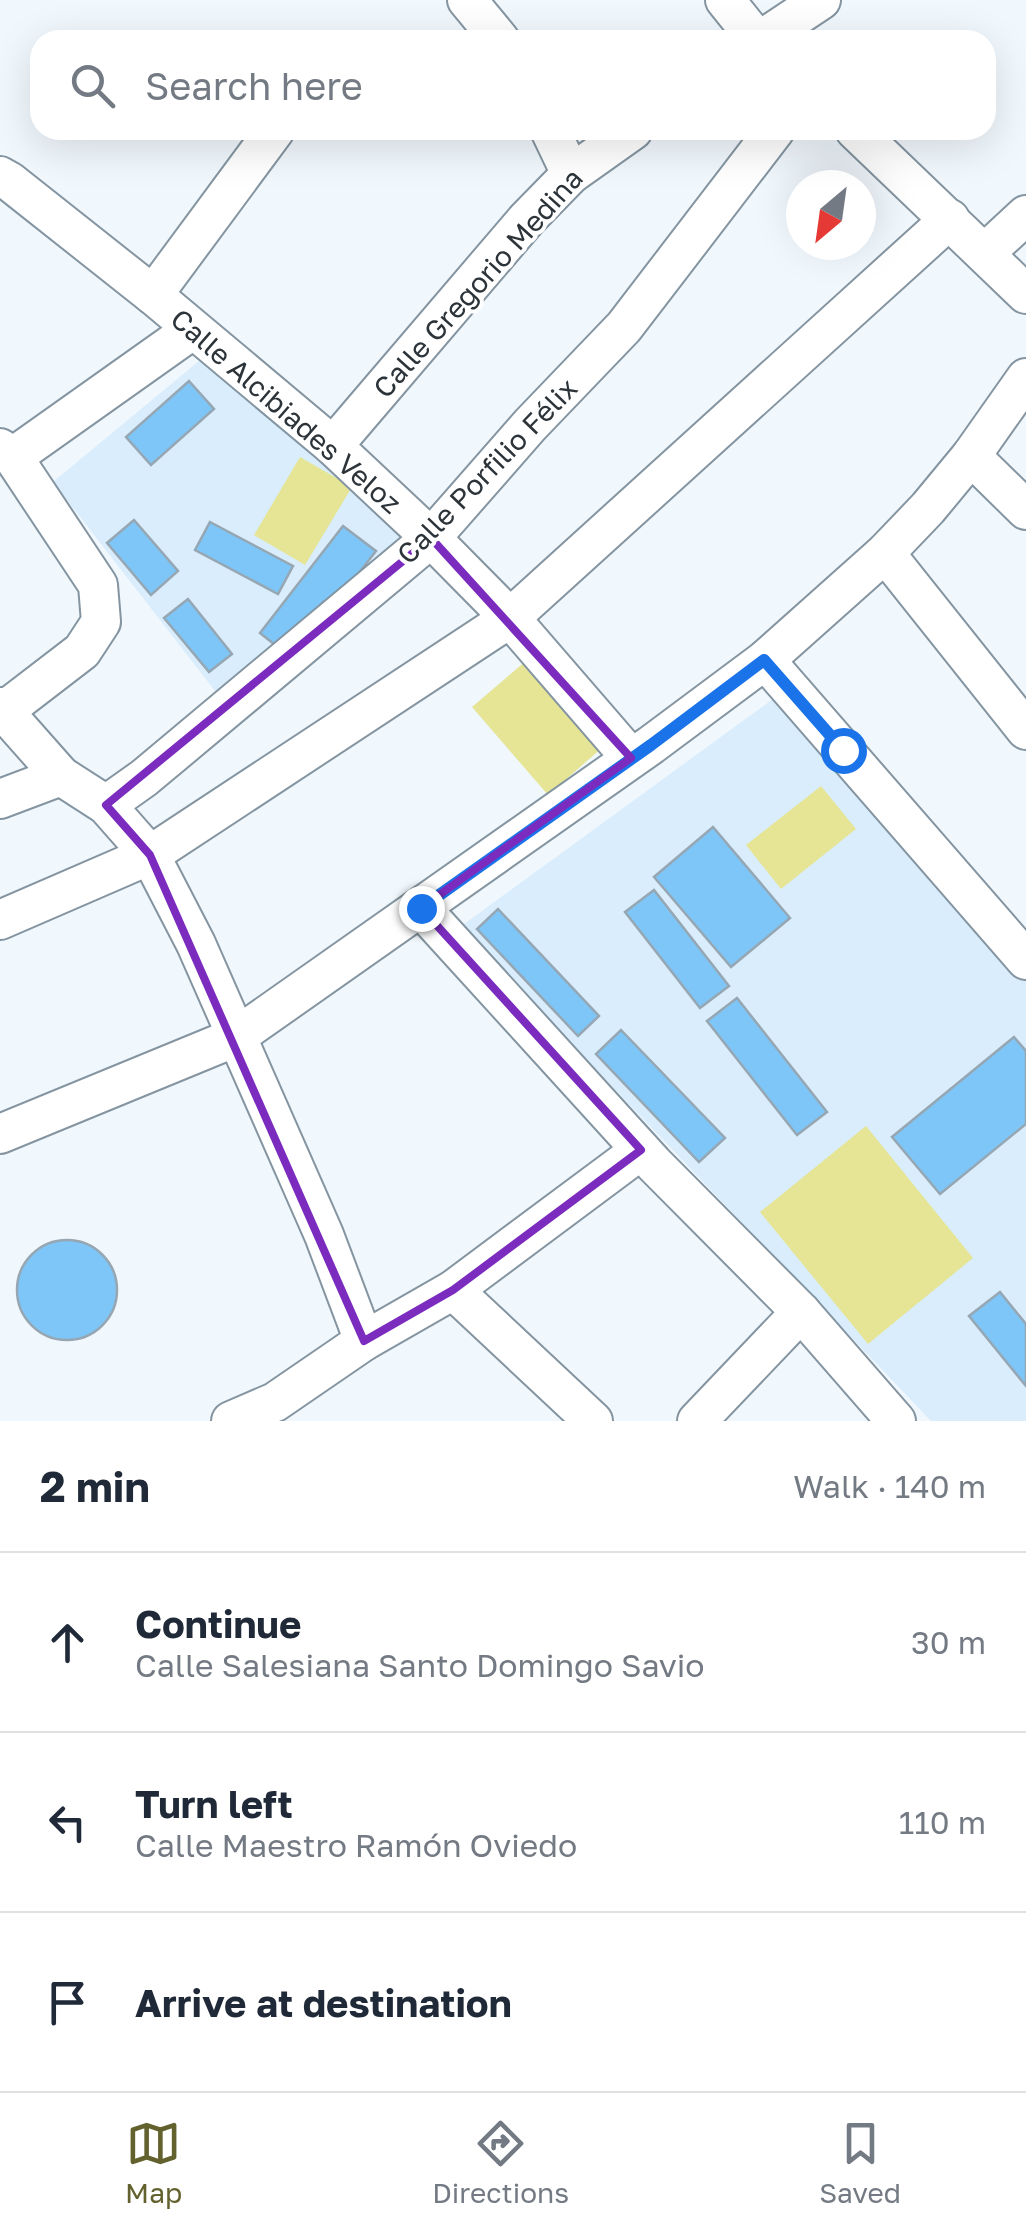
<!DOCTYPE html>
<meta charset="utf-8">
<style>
:root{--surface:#fff;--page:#f6f6f7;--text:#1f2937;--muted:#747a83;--line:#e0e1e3;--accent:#63622f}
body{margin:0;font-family:"Golos Text",sans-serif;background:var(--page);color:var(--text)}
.compass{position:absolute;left:786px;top:170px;width:90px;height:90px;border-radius:50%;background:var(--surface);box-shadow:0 10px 40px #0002;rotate:209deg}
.stop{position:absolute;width:30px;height:30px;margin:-22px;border:8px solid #1a73e8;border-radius:50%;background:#fff}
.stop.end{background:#1a73e8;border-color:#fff;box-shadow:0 2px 10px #0008}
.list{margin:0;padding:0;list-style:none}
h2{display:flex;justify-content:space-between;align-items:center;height:130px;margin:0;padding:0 40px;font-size:42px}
h2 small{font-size:32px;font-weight:400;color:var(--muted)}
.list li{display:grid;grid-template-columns:65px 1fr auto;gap:30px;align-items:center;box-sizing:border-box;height:180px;padding:0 40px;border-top:2px solid var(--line)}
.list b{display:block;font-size:38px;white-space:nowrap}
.list p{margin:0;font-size:32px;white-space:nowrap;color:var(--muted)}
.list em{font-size:32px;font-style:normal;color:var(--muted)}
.icon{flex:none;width:55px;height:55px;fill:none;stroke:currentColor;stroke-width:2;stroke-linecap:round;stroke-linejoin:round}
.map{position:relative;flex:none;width:1026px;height:1421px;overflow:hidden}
.search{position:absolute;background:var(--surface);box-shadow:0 10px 40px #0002;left:30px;right:30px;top:30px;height:110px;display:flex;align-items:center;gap:25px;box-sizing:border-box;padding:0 35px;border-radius:30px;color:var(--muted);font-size:38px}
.sheet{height:670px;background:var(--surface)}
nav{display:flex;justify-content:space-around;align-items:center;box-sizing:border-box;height:140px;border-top:2px solid var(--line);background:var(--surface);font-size:28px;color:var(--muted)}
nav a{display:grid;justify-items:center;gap:5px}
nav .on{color:var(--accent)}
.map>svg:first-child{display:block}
.built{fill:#d9edfc}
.green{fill:#e5e595}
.building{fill:#7dc6f7;stroke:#96a7b3;stroke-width:2.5}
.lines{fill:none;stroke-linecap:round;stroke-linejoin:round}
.minor-casing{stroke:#8495a1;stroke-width:42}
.minor{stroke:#fff;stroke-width:38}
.route{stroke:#1a73e8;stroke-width:12}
.marked{fill:none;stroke:#7b2cbf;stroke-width:8;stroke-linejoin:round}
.labels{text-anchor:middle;stroke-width:8;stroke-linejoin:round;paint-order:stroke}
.street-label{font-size:28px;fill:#2d3439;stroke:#fff}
</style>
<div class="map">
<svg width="1026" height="1421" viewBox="0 0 1026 1421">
<rect width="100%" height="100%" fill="#f0f7fd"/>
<g class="built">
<polygon points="205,356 420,539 229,709 53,482"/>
<polygon points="777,696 1026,970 1026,1421 931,1421 460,927"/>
</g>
<g class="green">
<polygon points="300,457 352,487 305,565 254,535"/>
<polygon points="528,659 603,747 548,795 472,707"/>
<polygon points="821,786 856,829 781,889 746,845"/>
<polygon points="866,1126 973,1258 868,1344 760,1212"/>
</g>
<g class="building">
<polygon points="189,381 214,409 151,465 126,437"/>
<polygon points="134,520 178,571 151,595 107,543"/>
<polygon points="210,522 293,566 278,594 195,550"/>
<polygon points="343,526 376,551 331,609 323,602 284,652 260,633"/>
<polygon points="188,599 232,654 209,672 164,618"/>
<polygon points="713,827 790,918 731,967 654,877"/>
<polygon points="654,890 729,986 700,1008 625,912"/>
<polygon points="498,909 599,1016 578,1036 477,929"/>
<polygon points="737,998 827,1112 797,1135 707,1021"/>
<polygon points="621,1030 725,1138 699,1162 596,1054"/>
<polygon points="1014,1037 1026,1051 1026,1124 940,1194 892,1137"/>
<circle cx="67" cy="1290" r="50"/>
<polygon points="1000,1292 1026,1324 1026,1386 969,1316"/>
</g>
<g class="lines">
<defs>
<g id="minor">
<polyline points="467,0 500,40"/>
<polyline points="725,0 757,40"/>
<polyline points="761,40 821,0"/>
<polyline points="550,130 571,174"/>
<polyline points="855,130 1026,294"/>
<polyline points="0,176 9,181 153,295 333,446 431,538 510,618 631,758"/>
<polyline points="985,253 1026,215"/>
<polyline points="153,295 275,130"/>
<polyline points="333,446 526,220 571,174 633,130"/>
<polyline points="0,448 13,457 98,585 101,622 82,651 4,711"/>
<polyline points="971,456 1026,510"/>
<polyline points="13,457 192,330"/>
<polyline points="885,553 1026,730"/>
<polyline points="765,660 1026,960"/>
<polyline points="0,707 61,776 106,805 150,855 196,944 324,1235 364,1341 275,1402 231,1421"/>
<polyline points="0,799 61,776"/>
<polyline points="106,805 144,778 431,538 530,425 624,327 775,130"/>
<polyline points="421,908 654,1164 801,1312 896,1421"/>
<polyline points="0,920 150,855 510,618 950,219"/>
<polyline points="0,1134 236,1037 651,745 765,660 885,553 928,508 971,456 1026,378"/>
<polyline points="453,1290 593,1421"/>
<polyline points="364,1341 453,1290 641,1150"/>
<polyline points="697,1421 801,1312"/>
</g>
</defs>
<use href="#minor" class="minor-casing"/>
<use href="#minor" class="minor"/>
</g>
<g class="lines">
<polyline class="route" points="421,908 651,745 764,660 843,750"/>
</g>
<path class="marked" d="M431 538 631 758 421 908 641 1150 453 1290 364 1341 150 855 106 805Z"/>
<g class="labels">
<g class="street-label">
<text transform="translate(478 283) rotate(-48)" y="10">Calle Gregorio Medina</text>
<text transform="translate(286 411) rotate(41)" y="10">Calle Alcibiades Veloz</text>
<text transform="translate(487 471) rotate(-46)" y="10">Calle Porfilio Félix</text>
</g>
</g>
</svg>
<svg class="compass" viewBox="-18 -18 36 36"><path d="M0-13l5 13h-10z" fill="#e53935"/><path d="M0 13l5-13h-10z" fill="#747a83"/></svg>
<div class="stop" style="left:843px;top:750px"></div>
<div class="stop end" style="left:421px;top:908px"></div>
<div class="search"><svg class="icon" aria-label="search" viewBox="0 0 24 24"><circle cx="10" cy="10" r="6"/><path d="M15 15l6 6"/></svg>Search here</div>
</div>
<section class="sheet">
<h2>2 min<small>Walk · 140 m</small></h2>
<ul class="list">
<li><svg class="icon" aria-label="ahead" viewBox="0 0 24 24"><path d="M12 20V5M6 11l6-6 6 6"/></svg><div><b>Continue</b><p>Calle Salesiana Santo Domingo Savio</p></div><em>30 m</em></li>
<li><svg class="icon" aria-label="left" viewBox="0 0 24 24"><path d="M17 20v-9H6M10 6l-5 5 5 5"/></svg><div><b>Turn left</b><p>Calle Maestro Ramón Oviedo</p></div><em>110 m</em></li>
<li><svg class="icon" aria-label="arrive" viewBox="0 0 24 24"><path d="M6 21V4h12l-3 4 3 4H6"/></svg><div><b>Arrive at destination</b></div></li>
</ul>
</section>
<nav>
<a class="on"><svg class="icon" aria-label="map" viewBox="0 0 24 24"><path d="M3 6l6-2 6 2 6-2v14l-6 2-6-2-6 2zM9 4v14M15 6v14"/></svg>Map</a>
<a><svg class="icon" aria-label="directions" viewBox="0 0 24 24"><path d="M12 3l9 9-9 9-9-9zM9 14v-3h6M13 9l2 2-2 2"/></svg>Directions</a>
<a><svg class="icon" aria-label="saved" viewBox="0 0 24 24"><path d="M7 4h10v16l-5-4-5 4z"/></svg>Saved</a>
</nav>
